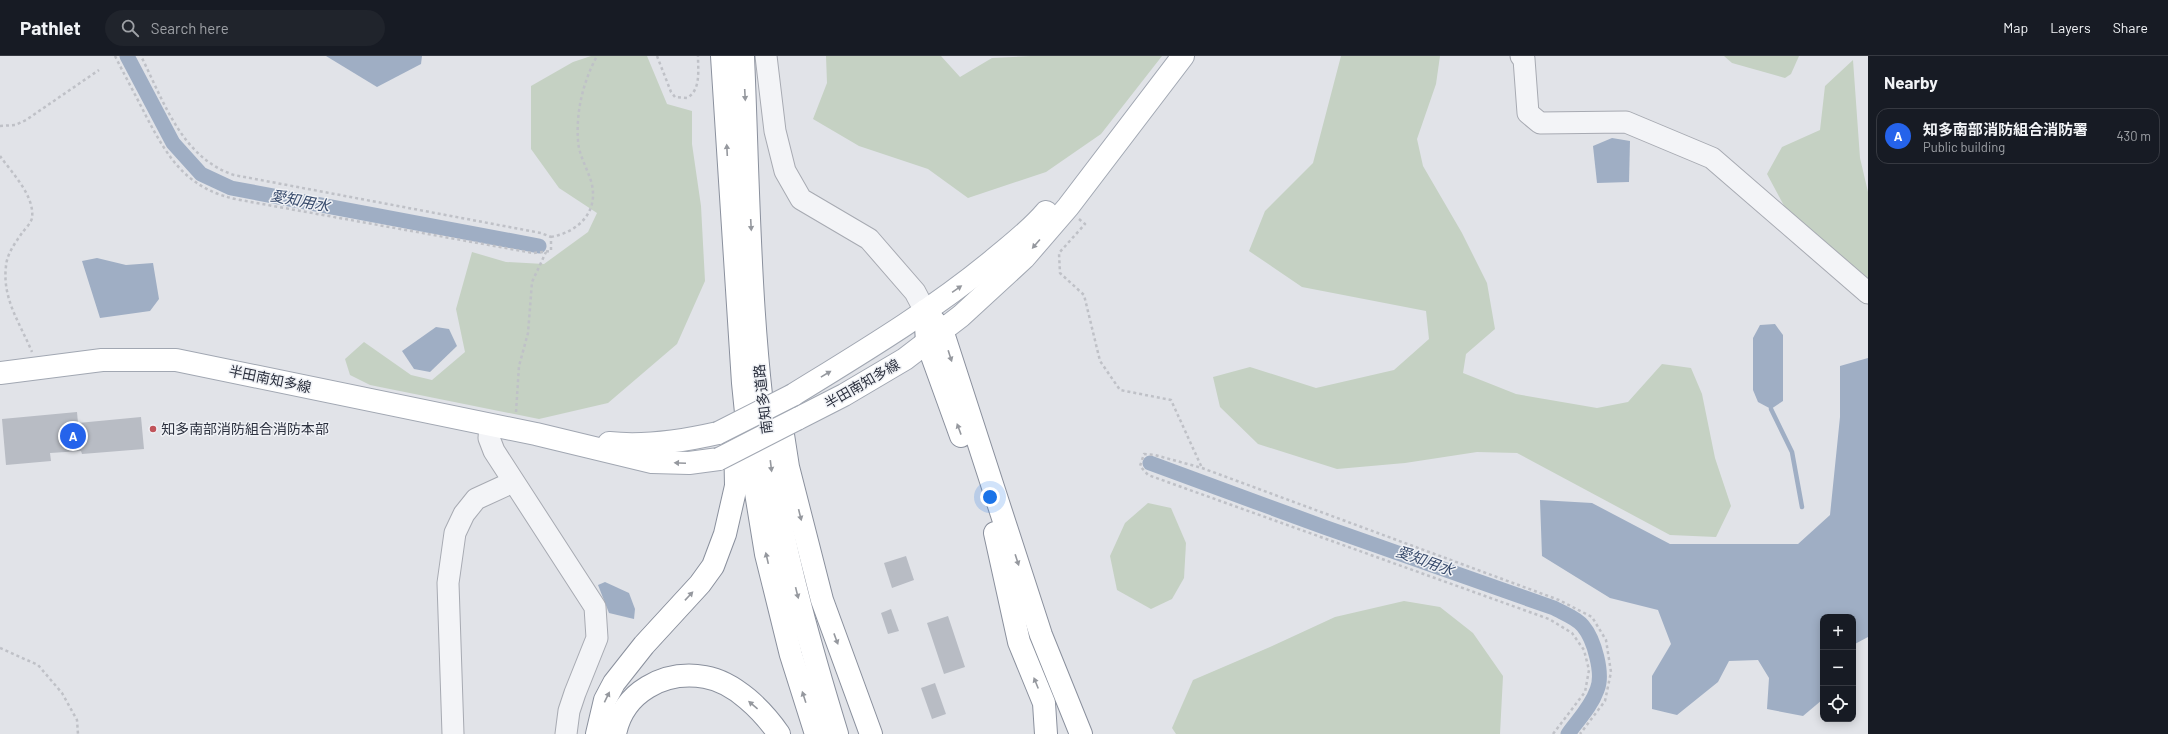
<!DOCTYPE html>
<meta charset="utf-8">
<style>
:root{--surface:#171b24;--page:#20242c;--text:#f1f3f6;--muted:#9ea1a6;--line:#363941;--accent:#2563eb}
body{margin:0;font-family:Barlow,"Noto Sans JP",sans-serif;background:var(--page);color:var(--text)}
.controls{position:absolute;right:12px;bottom:12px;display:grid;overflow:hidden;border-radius:8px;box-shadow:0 2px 10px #0003}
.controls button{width:36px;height:36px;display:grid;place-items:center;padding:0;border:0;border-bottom:1px solid var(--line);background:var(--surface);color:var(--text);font:20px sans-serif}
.you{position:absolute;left:990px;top:441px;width:14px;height:14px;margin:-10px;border:3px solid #fff;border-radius:50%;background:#1a73e8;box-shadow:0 0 0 6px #1a73e833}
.badge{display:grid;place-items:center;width:26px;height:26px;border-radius:50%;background:var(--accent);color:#fff;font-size:13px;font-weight:700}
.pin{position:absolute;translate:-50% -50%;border:2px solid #fff;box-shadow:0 1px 4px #0006}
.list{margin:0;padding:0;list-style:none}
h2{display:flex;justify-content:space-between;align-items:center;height:52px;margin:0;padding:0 16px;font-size:17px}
h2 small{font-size:13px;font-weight:400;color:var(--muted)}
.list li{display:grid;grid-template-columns:26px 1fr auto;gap:12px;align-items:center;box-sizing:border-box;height:56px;margin:0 8px 8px;padding:0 8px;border:1px solid var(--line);border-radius:12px}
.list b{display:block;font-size:15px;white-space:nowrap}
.list p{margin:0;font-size:13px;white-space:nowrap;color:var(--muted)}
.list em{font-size:13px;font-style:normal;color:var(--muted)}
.icon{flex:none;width:22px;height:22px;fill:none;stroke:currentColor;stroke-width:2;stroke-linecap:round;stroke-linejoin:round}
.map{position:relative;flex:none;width:1868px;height:678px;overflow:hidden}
header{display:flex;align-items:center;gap:24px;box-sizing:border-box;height:56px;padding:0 20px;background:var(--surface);border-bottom:1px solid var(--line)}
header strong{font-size:19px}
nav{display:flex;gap:22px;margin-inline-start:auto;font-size:14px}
.search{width:280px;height:36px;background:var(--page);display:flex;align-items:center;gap:10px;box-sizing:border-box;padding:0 14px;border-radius:22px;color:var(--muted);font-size:15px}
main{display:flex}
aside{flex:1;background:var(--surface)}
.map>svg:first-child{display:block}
.green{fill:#c5d1c3}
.water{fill:#9faec4}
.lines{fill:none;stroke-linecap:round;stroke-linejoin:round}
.stream{stroke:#9faec4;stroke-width:4.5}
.canal{stroke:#9faec4;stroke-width:15}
.building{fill:#b8bcc4}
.minor-casing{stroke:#a7aab2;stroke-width:23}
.major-casing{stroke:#a1a7b2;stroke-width:24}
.highway-casing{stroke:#8a909d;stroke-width:24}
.path{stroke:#bfc1c7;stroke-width:2.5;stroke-dasharray:3 3;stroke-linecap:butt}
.minor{stroke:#f3f4f7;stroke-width:21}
.major{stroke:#fff;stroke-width:22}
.highway{stroke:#fff;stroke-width:22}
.major-bridge-casing{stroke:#a1a7b2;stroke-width:24;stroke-linecap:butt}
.major-bridge{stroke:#fff;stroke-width:22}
.oneway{fill:#95989e}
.poi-dot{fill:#c0535a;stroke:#f0f2f6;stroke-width:1.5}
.labels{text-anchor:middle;stroke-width:3;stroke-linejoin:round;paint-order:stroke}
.street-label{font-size:14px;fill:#2b303e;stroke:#f0f2f6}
.poi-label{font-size:14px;fill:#2b303e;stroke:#f0f2f6;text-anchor:start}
.water-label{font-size:15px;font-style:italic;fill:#394c6d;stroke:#f0f2f6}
</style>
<header>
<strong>Pathlet</strong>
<div class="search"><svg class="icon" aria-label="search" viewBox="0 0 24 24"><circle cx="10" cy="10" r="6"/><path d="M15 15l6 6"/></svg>Search here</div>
<nav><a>Map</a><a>Layers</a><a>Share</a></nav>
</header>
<main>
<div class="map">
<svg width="1868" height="678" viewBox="0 0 1868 678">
<rect width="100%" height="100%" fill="#e1e3e8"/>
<g class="green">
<polygon points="591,0 647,0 667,48 692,55 692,88 701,150 705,225 677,288 608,347 539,363 370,329 350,319 345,303 364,286 411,319 432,324 465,296 456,253 472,196 506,206 544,208 588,176 597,157 559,132 531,93 531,30 573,6"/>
<polygon points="826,0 941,0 960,21 992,2 1031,0 1162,0 1101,78 1046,116 968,142 928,113 859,90 813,63 827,27"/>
<polygon points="1341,0 1440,0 1436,28 1417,83 1423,110 1462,177 1487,227 1495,273 1466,298 1463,317 1516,338 1597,352 1628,346 1662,308 1691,312 1702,338 1715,402 1731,450 1716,481 1670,479 1517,397 1477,396 1405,407 1337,413 1258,388 1220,351 1213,321 1250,311 1316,332 1394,314 1429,283 1426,255 1302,231 1249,195 1265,155 1313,107"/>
<polygon points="1724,0 1799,0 1791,18 1785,22 1732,7"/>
<polygon points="1853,4 1860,102 1868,136 1868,230 1789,159 1767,118 1782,91 1820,74 1825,30"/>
<polygon points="1148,447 1171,452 1186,487 1184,522 1172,543 1151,553 1117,534 1110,500 1125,467"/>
<polygon points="1404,545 1440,551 1473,577 1503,620 1500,678 1176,678 1172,672 1193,624 1270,591 1335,561"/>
</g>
<g class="water">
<polygon points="326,0 422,0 421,8 377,31"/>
<polygon points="1612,82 1630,85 1629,126 1597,127 1593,90"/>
<polygon points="97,202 126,209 153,207 159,243 150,255 100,262 82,205"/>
<polygon points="1775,268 1783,279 1783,345 1771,353 1758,346 1753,334 1753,282 1760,269"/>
<polygon points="436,271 449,273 457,290 430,316 414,313 402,295"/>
<polygon points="1868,302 1868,581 1853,589 1853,561 1823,561 1823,640 1822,644 1803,660 1767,653 1769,622 1758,604 1729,605 1718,626 1677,659 1652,653 1652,620 1671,588 1658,554 1610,542 1542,500 1540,444 1592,447 1670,488 1798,488 1830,459 1840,361 1840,310"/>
<polygon points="605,526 629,537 635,553 634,563 609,557 598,529"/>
</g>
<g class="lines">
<polyline class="stream" points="1771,353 1792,396 1802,451"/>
<g class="canal">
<polyline points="127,0 173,87 201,118 231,132 539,190"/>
<path d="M1150 407 1324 471 1554 552C1563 557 1577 562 1583 570 1594 583 1604 618 1597 634 1591 651 1578 664 1568 678"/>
</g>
</g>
<g class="building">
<polygon points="77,356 78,367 141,361 144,393 82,398 81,395 50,397 51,405 6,409 2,363"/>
<polygon points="906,500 914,524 892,532 884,507"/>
<polygon points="891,553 899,575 888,578 881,557"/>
<polygon points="948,560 965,611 944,618 927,567"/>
<polygon points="935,627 946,658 932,663 921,632"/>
</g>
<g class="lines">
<defs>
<g id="minor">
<polyline points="766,0 775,75 785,115 801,143 869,183 915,236 925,255"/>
<polyline points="1521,0 1524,3 1528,57 1540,67 1626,66 1712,102 1868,237"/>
<polyline points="490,370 489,382 494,395 595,551 597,582 575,637 569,655 566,678"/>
<polyline points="453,678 448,527 455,477 464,458 476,443 513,426"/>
</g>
<g id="major">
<polyline points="0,317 102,304 176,304 536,378 652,406 689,407 719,403"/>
<path d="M793 339C861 297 930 256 992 205 1011 189 1030 175 1046 156"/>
<polyline points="797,363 844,339 905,303 961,260 1024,202 1068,151 1183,0"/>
<path d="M609 387C645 391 683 385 718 377"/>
</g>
<g id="highway">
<polyline points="722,0 743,327 751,406 766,498 791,599 816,678"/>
<path d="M743 0C749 140 749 282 772 420 787 508 811 593 837 678"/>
<polyline points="925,255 942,274 1041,579 1081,678"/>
<polyline points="925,255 927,286 961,380"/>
<polyline points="779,353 788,411 822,544 871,678"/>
<polyline points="995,477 1019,586 1044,647 1046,678"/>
<polyline points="597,678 605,644 614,627 644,589 700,528 713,510 725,478 736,430 735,378"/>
<path d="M615 678C623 636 664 614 705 621 735 626 763 655 779 678"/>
</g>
</defs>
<use href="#minor" class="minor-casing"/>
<use href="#major" class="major-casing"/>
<use href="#highway" class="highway-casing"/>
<g class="path">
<path d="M115 0C125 20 136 40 146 60 169 104 188 134 240 144L533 197 551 195V181L541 177 234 119C182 102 164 46 141 0"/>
<path d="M657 0 671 36 675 41 687 42C701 34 698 15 698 0"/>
<polyline points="0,70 15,69 26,64 99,14"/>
<path d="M0 100C12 117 35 140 32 162 31 167 25 173 22 177 15 187 7 198 6 210 2 243 20 267 32 296"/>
<polyline points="1079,163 1085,168 1059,197 1060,217 1084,239 1100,305 1120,334 1171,344 1202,412"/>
<path d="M551 181C578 176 600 156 591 125 587 112 579 99 578 85 576 55 583 26 597 0"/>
<polyline points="516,356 519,310 528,277 532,226 546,196"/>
<polyline points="0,592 38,609 62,637 77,664 78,678"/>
<polyline points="1553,678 1585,636 1589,614 1584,594 1572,577 1549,563 1148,419 1140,410 1144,398 1155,399 1202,412 1559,544 1592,561 1606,584 1611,616 1605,645 1580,678"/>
</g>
<use href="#minor" class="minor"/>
<use href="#major" class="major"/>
<use href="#highway" class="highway"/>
<defs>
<g id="major-bridge">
<polyline points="718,377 793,339"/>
<polyline points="719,403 797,363"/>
</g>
</defs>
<use href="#major-bridge" class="major-bridge-casing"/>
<use href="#major-bridge" class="major-bridge"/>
</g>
<defs><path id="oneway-solid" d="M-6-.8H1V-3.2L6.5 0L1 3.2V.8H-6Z"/></defs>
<g class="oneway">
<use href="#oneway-solid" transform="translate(745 39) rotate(87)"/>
<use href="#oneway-solid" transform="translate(727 94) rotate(-93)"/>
<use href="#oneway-solid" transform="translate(751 169) rotate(87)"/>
<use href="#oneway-solid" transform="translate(1036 188) rotate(131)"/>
<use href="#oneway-solid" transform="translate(957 233) rotate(-35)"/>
<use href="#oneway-solid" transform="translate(950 300) rotate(72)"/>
<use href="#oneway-solid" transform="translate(826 318) rotate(-31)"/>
<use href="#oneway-solid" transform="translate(959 373) rotate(-110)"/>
<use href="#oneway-solid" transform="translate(680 407) rotate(-178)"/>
<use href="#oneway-solid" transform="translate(771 410) rotate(83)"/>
<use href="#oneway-solid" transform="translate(800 459) rotate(76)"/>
<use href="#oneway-solid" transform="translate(767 502) rotate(-103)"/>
<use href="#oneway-solid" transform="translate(1017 504) rotate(72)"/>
<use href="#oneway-solid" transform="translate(797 537) rotate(76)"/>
<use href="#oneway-solid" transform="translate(689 540) rotate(-47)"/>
<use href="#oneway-solid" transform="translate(836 583) rotate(70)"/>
<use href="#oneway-solid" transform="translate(1036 627) rotate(-112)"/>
<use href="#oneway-solid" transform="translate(607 641) rotate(-64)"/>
<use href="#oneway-solid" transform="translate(804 641) rotate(-108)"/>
<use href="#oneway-solid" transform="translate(753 649) rotate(-140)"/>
</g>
<circle class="poi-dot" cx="153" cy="373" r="4"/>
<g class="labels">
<g class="street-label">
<text transform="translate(270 323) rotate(12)" y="5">半田南知多線</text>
<text transform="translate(862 328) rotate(-30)" y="5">半田南知多線</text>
<text transform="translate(763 343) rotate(-97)" y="5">南知多道路</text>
</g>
<g class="poi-label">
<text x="161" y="378">知多南部消防組合消防本部</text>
</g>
<g class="water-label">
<text transform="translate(300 145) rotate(11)" y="5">愛知用水</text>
<text transform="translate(1425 505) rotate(20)" y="5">愛知用水</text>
</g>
</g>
</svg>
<div class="controls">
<button>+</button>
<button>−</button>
<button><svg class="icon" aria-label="locate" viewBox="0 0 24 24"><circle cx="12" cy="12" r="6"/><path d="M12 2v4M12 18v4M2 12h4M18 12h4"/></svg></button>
</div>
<div class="you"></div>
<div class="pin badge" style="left:73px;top:380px">A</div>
</div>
<aside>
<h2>Nearby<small></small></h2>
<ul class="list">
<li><span class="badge">A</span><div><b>知多南部消防組合消防署</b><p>Public building</p></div><em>430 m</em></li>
</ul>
</aside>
</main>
